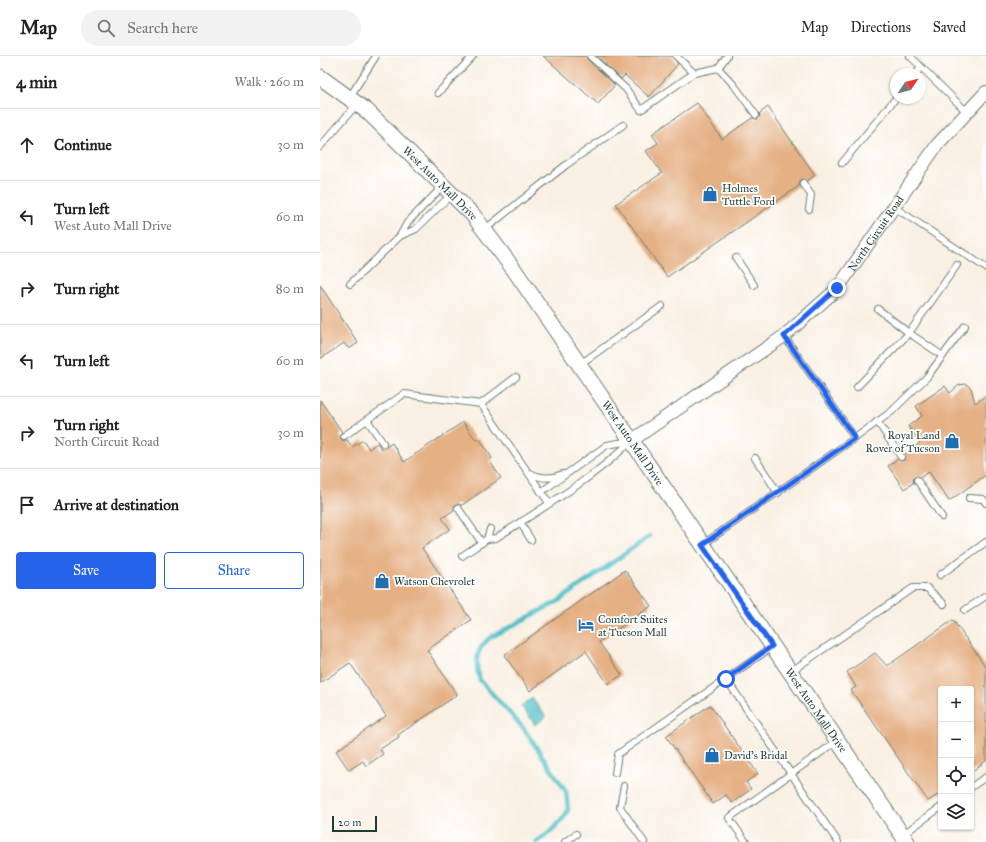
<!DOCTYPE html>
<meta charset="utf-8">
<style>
:root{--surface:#fff;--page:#f2f2f2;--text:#222;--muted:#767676;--line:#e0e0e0;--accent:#2563eb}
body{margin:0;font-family:"IM FELL Great Primer",serif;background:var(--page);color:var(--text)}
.controls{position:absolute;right:12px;bottom:12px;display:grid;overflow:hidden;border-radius:4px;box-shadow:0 1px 3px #0004}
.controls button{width:36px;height:36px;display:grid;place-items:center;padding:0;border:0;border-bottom:1px solid var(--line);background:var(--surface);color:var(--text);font:20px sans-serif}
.compass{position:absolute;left:570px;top:12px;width:36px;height:36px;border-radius:50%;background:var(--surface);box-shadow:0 1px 3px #0004;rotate:55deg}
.scale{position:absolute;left:12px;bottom:10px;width:45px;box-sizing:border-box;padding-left:4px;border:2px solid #1f3d34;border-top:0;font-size:11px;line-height:14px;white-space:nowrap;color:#1f3d34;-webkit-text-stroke:3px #fff;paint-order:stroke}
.stop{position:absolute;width:12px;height:12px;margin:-9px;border:3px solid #2563eb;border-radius:50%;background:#fff}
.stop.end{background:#2563eb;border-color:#fff;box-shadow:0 1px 4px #0008}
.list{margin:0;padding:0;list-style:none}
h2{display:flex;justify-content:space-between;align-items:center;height:52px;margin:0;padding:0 16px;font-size:17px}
h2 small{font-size:13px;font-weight:400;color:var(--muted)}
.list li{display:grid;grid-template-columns:26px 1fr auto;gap:12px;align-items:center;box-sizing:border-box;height:72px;padding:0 16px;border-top:1px solid var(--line)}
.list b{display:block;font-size:15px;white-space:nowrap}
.list p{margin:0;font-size:13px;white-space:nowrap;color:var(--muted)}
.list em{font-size:13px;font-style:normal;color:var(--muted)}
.actions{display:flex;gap:8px;padding:12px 16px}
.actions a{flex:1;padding:9px 0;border:1px solid var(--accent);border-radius:4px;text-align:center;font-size:14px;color:var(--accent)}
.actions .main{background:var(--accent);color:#fff}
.icon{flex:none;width:22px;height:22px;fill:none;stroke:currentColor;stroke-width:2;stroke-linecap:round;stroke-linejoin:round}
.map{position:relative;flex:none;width:666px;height:786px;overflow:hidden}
header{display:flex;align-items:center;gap:24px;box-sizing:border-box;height:56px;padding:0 20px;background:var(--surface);border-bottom:1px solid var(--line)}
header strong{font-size:19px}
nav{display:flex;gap:22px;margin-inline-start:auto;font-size:14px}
.search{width:280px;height:36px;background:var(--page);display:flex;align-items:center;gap:10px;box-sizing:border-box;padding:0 14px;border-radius:22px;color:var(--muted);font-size:15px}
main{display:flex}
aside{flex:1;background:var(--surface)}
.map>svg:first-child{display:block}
.water{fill:#54c1ca;stroke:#3a7f7f}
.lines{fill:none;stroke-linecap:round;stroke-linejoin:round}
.stream{stroke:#54c1ca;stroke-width:4.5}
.building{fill:#e5b084}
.service-casing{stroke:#6b7c71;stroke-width:8}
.minor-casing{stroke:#6b7c71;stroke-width:14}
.tertiary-casing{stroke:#6b7c71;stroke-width:17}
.service{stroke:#fff;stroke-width:6}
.minor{stroke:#fff;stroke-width:12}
.tertiary{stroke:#fff;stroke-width:15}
.route{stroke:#2563eb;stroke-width:5}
.labels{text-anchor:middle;stroke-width:3.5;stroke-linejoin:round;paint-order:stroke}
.street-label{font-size:11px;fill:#1f3d34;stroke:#fff}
.poi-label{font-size:11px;fill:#1f3d34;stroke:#fff;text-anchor:start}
</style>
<header>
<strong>Map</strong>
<div class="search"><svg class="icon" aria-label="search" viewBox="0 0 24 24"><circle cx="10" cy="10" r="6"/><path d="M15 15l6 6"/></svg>Search here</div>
<nav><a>Map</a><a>Directions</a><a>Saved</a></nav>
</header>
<main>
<aside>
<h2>4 min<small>Walk · 260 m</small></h2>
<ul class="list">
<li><svg class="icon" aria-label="ahead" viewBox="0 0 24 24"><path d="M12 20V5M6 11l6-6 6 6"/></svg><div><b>Continue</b></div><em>30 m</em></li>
<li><svg class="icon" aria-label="left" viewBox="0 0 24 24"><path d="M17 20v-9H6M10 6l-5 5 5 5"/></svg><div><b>Turn left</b><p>West Auto Mall Drive</p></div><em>60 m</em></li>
<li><svg class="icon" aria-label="right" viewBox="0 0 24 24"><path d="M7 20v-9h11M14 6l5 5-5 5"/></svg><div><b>Turn right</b></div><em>80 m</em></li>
<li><svg class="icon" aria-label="left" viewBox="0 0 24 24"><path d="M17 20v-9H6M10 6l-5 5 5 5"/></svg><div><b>Turn left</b></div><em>60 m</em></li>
<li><svg class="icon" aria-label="right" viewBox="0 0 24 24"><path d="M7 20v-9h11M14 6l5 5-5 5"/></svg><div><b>Turn right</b><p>North Circuit Road</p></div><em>30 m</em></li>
<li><svg class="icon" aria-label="arrive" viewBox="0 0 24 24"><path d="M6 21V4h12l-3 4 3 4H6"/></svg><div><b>Arrive at destination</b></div></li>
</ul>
<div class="actions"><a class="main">Save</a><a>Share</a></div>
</aside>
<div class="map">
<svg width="666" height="786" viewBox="0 0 666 786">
<rect width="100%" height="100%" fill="#fff"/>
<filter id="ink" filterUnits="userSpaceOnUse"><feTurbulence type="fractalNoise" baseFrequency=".025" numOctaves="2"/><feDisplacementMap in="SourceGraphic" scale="8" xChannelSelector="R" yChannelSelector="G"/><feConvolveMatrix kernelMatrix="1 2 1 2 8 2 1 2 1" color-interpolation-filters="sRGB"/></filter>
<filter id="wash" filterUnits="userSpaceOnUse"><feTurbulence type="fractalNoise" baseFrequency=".012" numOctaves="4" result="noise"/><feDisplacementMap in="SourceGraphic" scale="16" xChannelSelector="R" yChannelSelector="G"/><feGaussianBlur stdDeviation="0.9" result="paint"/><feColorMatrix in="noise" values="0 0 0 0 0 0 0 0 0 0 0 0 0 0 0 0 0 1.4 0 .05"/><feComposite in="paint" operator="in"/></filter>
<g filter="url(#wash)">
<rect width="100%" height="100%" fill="#f9f0e3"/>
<polygon class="water" points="212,642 226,661 215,669 201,650"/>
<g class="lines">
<path class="stream" d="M216 786 232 775 245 760 248 753 246 735 204 673 160 624C154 607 156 592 171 581L237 546 330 480"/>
</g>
<g id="blocks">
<g class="building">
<polygon points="223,0 266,0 267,3 295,29 278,48"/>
<polygon points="277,0 352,0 358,8 329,41 305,19 301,23"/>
<polygon points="377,47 402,83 432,62 438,63 440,57 448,51 495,119 487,125 483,123 480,124 479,130 347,221 296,148 342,117 326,95 338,87 332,78"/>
<polygon points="0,229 38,287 29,293 24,287 0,303"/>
<polygon points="646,328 651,332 655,347 666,340 666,419 629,445 609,416 601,421 594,421 593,427 584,433 568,410 577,403 581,405 584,404 585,398 600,387 588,370 602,360 596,350 625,330 630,337 639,329"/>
<polygon points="0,344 22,376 20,380 22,384 27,384 32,391 43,384 49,393 57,387 62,394 72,387 84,406 143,366 156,384 159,382 172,402 169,404 181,422 142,449 135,449 134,454 122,462 130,473 102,492 151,564 107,594 137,639 78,679 79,681 60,693 63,698 46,710 43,705 29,714 16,695 66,660 30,607 0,627"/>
<polygon points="305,514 331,550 279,586 302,619 288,628 266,595 210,635 184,599"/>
<polygon points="633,564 666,611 666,705 651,716 651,633 621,633 621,737 608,745 531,634 536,631 527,616 555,597 567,610"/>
<polygon points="390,649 438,718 426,726 431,733 412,747 406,739 393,748 346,680"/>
</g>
</g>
</g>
<g filter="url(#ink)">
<use href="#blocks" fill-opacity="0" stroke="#6b7c71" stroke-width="1"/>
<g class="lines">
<defs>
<g id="service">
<polyline points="270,0 306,33 321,54 374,17"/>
<polyline points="356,0 374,17 398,12 407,0"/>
<polyline points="590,0 647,56"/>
<polyline points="398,12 414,29 436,59"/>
<polyline points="596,18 601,11"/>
<polyline points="118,37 153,0"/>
<polyline points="29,42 56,0"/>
<polyline points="0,91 37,48"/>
<polyline points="522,107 576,42"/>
<polyline points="483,127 491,139 489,153"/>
<polyline points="123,130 87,167 80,180 96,173 132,138"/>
<polyline points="574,151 666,212"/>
<polyline points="164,174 246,109 303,69"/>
<polyline points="416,202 434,229"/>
<polyline points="30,228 80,180"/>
<polyline points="623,300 589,277 637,209"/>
<polyline points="259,309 342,250"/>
<polyline points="537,331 589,277 558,253"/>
<polyline points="161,348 229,447"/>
<polyline points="47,364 63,387"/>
<polyline points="557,365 581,401"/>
<polyline points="24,380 84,338 161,348 196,321"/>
<polyline points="535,382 571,356 607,321 645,270"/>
<polyline points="435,402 458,437"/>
<path d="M210 417C221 423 232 423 243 418"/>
<polyline points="597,424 622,461"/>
<polyline points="221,436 287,389 310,385"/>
<polyline points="649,442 663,443 666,447"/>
<polyline points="138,452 162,487"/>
<polyline points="200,466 211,484"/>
<polyline points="167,483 170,473"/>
<polyline points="382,489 535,382 464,280"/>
<path d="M142 500 167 483 176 482C222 452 272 424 311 385"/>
<polyline points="620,519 666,486"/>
<polyline points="645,554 666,540"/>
<polyline points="470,616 593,532 607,532 624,548"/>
<polyline points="406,623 518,786"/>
<polyline points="295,717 298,698 452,591"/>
<polyline points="304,730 300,751 324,786"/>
<polyline points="651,731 666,721"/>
<polyline points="582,779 621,751"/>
<polyline points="245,786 256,778"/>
<polyline points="426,786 409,762 517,685"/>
</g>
<g id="minor">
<path id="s1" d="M311 385 464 280 517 233 617 89 666 36"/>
</g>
<g id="tertiary">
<path id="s2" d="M0 21 47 55 153 159 195 215 587 786"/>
</g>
</defs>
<use href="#service" class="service-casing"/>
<use href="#minor" class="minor-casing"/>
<use href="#tertiary" class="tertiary-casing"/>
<use href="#service" class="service"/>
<use href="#minor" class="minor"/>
<use href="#tertiary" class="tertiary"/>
</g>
</g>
<g class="lines" filter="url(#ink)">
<polyline class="route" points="406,623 452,590 382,489 535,382 464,280 517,232"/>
</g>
<defs>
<symbol id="shop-bare" viewBox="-9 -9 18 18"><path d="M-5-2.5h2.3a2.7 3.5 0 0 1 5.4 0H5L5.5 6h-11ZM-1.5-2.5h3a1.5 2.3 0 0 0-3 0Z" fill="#1f6fb2" stroke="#fff" stroke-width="2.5" paint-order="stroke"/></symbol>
<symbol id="hotel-bare" viewBox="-9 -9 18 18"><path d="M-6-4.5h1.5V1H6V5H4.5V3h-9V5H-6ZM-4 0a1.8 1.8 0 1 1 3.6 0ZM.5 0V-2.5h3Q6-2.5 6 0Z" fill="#1f6fb2" stroke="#fff" stroke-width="2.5" paint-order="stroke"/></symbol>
</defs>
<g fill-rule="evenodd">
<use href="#shop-bare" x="379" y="127" width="22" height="22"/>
<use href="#shop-bare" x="621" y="374" width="22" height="22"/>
<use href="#shop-bare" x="51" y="514" width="22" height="22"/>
<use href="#hotel-bare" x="255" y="558" width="22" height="22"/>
<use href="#shop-bare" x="381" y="688" width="22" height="22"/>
</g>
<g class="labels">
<g class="street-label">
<text dy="4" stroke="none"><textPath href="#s2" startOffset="161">West Auto Mall Drive</textPath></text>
<text dy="4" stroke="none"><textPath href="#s1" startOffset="324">North Circuit Road</textPath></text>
<text dy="4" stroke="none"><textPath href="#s2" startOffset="485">West Auto Mall Drive</textPath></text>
<text dy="4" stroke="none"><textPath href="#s2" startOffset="809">West Auto Mall Drive</textPath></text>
</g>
<g class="poi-label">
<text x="402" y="136">Holmes<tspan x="402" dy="13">Tuttle Ford</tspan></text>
<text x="620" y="383" text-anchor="end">Royal Land<tspan x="620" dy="13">Rover of Tucson</tspan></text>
<text x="74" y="529">Watson Chevrolet</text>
<text x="278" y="567">Comfort Suites<tspan x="278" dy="13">at Tucson Mall</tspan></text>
<text x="404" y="703">David's Bridal</text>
</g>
</g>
</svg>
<div class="controls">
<button>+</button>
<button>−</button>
<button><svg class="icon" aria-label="locate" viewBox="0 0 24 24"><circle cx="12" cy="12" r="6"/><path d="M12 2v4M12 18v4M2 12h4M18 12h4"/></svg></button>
<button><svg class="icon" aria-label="layers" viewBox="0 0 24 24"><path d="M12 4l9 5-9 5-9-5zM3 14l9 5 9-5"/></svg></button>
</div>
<svg class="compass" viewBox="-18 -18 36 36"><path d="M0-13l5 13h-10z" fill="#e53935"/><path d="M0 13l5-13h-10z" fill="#767676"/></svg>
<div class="scale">20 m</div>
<div class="stop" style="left:406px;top:623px"></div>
<div class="stop end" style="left:517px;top:232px"></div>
</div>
</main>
